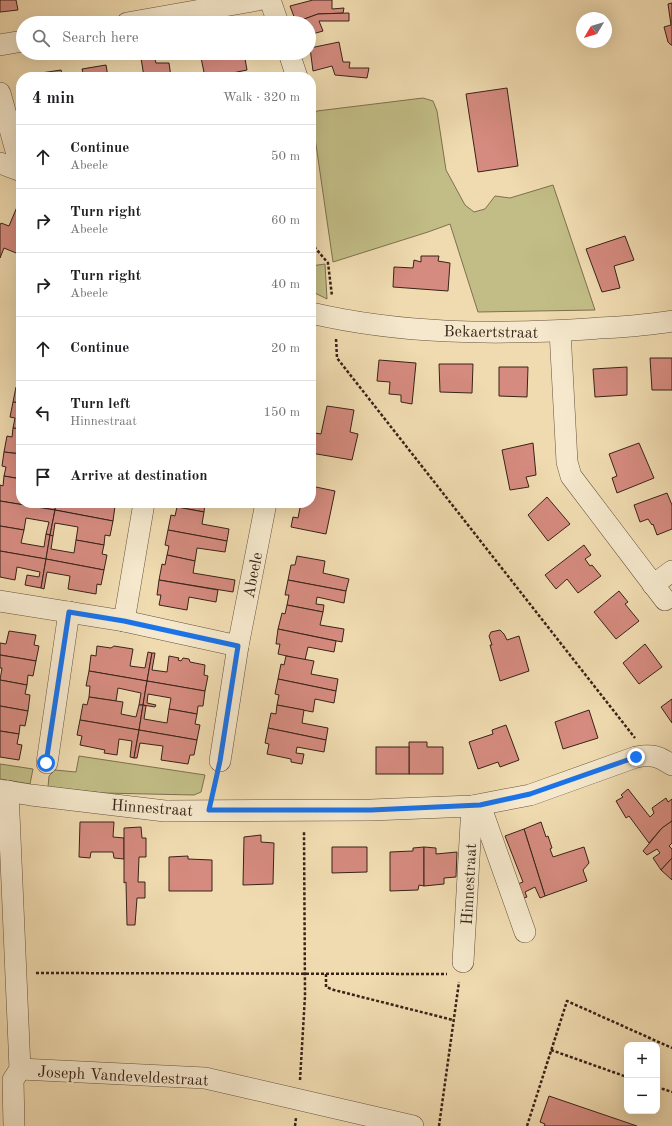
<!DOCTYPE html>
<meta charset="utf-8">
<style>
:root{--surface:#fff;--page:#f2f2f2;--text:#202124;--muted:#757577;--line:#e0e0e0}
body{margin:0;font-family:"Old Standard TT",serif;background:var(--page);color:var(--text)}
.controls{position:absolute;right:12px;bottom:12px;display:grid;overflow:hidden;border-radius:8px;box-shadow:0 4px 16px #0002}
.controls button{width:36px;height:36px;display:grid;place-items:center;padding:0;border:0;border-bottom:1px solid var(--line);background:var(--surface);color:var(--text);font:20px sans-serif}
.compass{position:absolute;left:576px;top:12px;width:36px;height:36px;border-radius:50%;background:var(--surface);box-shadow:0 4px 16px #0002;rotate:232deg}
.stop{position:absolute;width:12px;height:12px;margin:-9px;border:3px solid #1a73e8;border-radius:50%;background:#fff}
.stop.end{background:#1a73e8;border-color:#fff;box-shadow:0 1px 4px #0008}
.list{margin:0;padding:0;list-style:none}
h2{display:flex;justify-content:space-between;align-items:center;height:52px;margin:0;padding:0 16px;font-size:17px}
h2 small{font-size:13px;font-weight:400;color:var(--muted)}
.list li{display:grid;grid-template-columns:26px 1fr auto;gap:12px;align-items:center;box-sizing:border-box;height:64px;padding:0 16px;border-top:1px solid var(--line)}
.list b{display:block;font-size:15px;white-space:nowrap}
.list p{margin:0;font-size:13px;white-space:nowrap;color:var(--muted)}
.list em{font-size:13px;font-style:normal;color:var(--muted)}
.icon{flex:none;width:22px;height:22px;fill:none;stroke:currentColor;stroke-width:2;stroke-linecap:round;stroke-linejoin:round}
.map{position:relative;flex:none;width:672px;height:1126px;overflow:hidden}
.search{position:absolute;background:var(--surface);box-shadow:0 4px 16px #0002;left:16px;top:16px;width:300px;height:44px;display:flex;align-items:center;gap:10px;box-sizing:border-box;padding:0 14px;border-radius:22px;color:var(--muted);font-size:15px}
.panel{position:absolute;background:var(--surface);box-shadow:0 4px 16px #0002;left:16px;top:72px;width:300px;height:436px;border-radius:16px}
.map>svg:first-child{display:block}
.green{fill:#c2bd86;stroke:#7d704f}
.building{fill:#d58b7f;stroke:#382318}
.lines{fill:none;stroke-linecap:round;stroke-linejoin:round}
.minor-casing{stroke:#66513e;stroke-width:22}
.path{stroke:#382318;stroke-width:2.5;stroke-dasharray:3 2;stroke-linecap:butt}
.minor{stroke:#f5e8cc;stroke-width:21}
.route{stroke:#1a73e8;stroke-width:5}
.labels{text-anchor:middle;stroke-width:3.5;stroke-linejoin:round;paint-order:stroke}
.street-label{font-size:16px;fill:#382318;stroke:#f5e8cc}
</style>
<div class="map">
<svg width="672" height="1126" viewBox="0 0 672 1126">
<rect width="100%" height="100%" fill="#f0dbb0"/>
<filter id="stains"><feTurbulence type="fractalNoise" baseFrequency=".005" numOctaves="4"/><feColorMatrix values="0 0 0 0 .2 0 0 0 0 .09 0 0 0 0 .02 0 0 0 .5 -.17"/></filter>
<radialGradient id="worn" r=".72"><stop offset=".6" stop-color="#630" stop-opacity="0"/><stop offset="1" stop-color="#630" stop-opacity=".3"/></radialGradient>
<g class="green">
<polygon points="423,98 433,101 437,111 446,170 465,205 474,212 485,209 495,196 510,198 553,185 595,310 478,312 450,224 428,232 333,262 312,117 317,111"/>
<polygon points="325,264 327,299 311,291 311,266"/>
<polygon points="79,756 205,775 201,792 194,795 103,793 48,787 49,776 55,770 76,772"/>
<polygon points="0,764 33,769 30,784 0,779"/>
</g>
<g class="building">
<polygon points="0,0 16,0 18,10 0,12"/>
<polygon points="313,0 332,0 332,9 344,8 343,13 318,14 296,22 290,6"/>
<polygon points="672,3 672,45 671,45 668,42 664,27 671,25 668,4"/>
<polygon points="349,13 349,21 319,21 323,31 309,35 309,23 296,22 318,14"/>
<polygon points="339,42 343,62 350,62 349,68 369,68 367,78 335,75 332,66 313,71 310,48"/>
<polygon points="200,53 213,53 213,54 244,53 247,70 213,77 205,77"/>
<polygon points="154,56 156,63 169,63 171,77 144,77 141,58"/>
<polygon points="106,65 108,77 84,77 82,69"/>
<polygon points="61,70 63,77 34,77 34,74"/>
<polygon points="507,88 518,166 478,172 466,94"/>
<polygon points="17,207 21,209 21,255 4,248 0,258 0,225 1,223 9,226"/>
<polygon points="625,236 634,260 614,266 620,288 602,292 586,249"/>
<polygon points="421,256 439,256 438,261 450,263 448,291 393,287 394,267 413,268 414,260 421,262"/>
<polygon points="650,358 672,358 672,390 652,390"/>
<polygon points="379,360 416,363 412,404 401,402 401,395 389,394 390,382 377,381"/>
<polygon points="439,364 473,364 472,393 440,392"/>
<polygon points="499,367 528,367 527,397 499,396"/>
<polygon points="627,367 627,395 595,397 593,369"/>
<polygon points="21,382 21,403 13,402 16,387 20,388"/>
<polygon points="13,402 21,403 21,429 13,428 15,418 10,417"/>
<polygon points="327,406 354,410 350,432 358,434 352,460 311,453 315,433 321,434"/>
<polygon points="13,428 21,429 21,454 4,452 7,436 12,437"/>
<polygon points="533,443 536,475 526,477 529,487 510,490 502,450"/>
<polygon points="639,443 654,478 617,493 612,478 617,476 609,454"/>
<polygon points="4,452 21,454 21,479 4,476 6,467 2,466"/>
<polygon points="4,476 21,479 21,503 56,503 55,510 0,501 0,485 3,486"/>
<polygon points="311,486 335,491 326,534 291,527 293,517 298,518 301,503 311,503"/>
<polygon points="667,493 672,505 672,529 657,535 653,524 652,525 648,519 640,522 634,505"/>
<polygon points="547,497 570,524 548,541 528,515"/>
<polygon points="0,501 55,510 50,535 46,534 49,522 26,518 24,530 0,526"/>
<polygon points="56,503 111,503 111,505 115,506 113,521 55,510"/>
<polygon points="177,503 205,503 204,512 177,507"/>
<polygon points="177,507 204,512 202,524 229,529 227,541 168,530 171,515 175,516"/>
<polygon points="55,510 113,521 110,536 105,535 104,545 76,540 78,527 55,523 53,536 50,535"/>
<polygon points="0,526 24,530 21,543 44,547 46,534 50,535 46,559 0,551"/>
<polygon points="168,530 227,541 225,552 197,548 195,561 167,555 169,546 165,545"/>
<polygon points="50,535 53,536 51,549 74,553 76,540 104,545 102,554 107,555 104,570 46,559"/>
<polygon points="584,545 591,555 585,559 590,566 592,565 601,576 578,593 567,579 556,589 545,575"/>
<polygon points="0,551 46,559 41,588 25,585 27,575 39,577 40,572 17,567 15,580 0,577"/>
<polygon points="167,555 195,561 193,573 235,580 233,592 159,580 162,564 165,565"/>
<polygon points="297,556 325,561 323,573 349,579 346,591 288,580 291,565 295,565"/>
<polygon points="46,559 104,570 101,585 97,584 96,594 68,589 70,576 47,572 44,589 41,588"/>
<polygon points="159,580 218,590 216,602 189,597 187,610 159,605 161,595 157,595"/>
<polygon points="288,580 346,591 344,603 317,597 316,604 324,605 323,612 287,605 289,595 285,595"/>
<polygon points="619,591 628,602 625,604 639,621 616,639 594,612"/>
<polygon points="287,605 323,612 320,625 344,629 342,642 278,629 282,613 285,614"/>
<polygon points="278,629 336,641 334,652 308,647 305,660 278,654 280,644 276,644"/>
<polygon points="500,630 504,634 507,640 519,636 529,671 500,681 490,645 492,645 489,636 491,632"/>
<polygon points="9,631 36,635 34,645 39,646 36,661 0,655 0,643 6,644"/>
<polygon points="645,644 662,667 639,684 623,663"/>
<polygon points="97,646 111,648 114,646 133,649 130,666 145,668 148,652 152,653 147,681 89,671 91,655 96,656"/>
<polygon points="152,653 155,653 152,670 167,672 169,656 179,658 178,660 181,661 183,658 189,659 190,662 205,665 204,675 208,676 205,691 147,681"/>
<polygon points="0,655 36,661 33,676 28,675 27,685 0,680 2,668 0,668"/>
<polygon points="286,656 314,661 311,674 338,679 336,691 278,679 281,664 284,665"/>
<polygon points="89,671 147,681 143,705 139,705 141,693 118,688 116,701 89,697 90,686 86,686"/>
<polygon points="278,679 336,691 334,703 315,699 313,712 277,705 279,695 275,694"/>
<polygon points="0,680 27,685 25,694 30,695 28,711 0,706"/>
<polygon points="147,681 205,691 203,706 198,706 197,714 169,709 171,698 148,694 147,703 156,705 155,707 143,705"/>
<polygon points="89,697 123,702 121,714 136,717 139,705 143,705 139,730 80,720 83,704 87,705"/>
<polygon points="672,699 672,723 661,707"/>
<polygon points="143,705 146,706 144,719 167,723 169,709 197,714 195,724 200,725 197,740 139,730"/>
<polygon points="277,705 304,710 302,723 328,728 326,740 268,728 271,713 276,714"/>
<polygon points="0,706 28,711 25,726 20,725 19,734 0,731"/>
<polygon points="589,710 598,738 563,749 555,722"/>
<polygon points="80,720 139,730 134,758 130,757 132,741 119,739 117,755 104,753 105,750 80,745 82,736 77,735"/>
<polygon points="506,725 519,760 500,767 498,762 478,769 469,742 493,734 492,730"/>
<polygon points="268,728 326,740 324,752 297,747 296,753 304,754 302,764 291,762 291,759 267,754 269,744 265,743"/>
<polygon points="139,730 197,740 194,755 190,755 188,764 161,760 163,746 140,743 137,758 134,758"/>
<polygon points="0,731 19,734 17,744 22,745 19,760 0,757"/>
<polygon points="409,742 427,742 427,747 443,747 443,774 409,774"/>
<rect x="376" y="747" width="33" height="27"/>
<polygon points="628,789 650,817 654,813 652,808 666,798 668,802 672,799 672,821 661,829 649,843 629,816 626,818 616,801 623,797 621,795"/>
<polygon points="672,821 672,843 669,846 672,849 672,858 661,870 653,858 660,853 657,849 647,855 643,851 662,828"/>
<polygon points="80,822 114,822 113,837 124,838 124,859 114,858 113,852 91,852 90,858 79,857"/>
<polygon points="541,822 546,837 548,836 552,848 550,849 553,857 584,847 589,863 583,870 587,881 545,896 524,829"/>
<polygon points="141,827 142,838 146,838 146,857 139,857 138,882 145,882 145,898 137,898 135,925 127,925 126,882 124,883 124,828"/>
<polygon points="524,829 545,896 540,898 535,887 525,892 527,897 520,899 515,885 523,882 505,836"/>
<polygon points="261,835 261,842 274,843 273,884 243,885 244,837"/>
<polygon points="332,847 367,847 367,872 332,873"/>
<polygon points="424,847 424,886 419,885 418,890 390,891 390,852 413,851 413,848"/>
<polygon points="424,847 436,848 436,854 457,852 456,877 444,878 444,884 424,886"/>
<polygon points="188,856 188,859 212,860 212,891 169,891 169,857"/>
<polygon points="672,858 672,880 661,870"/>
<polygon points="549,1096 637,1126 544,1126 545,1124 540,1122"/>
</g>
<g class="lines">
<defs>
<g id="minor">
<polyline points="270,0 278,23"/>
<polyline points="127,23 258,0"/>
<polyline points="0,45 23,41"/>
<polyline points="289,53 297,77"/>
<polyline points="0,93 21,169"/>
<polyline points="0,163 21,171"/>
<path d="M311 313C401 334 495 335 587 329 615 327 644 326 672 321"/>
<polyline points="560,331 567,462 571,476 665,600"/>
<polyline points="653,585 672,571"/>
<polyline points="0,601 124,621 238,646"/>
<polyline points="124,621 144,503"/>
<polyline points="220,761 238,646 266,503"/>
<polyline points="47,763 69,612"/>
<path d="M0 790 31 795 165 811 371 810 472 806 530 795 636 757C652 754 658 756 672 765"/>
<polyline points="8,791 20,1069 13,1080 14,1126"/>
<polyline points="480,805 525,932"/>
<polyline points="463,962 472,806"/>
<polyline points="20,1069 205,1078 413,1126"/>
</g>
</defs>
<use href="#minor" class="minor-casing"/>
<g class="path">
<polyline points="311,243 328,263 332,296"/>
<polyline points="336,339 337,358 635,738"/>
<polyline points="213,790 216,780"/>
<polyline points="36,973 447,974"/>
<polyline points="326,974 326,987 334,990 453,1020"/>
<polyline points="551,1050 627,1077"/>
<polyline points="300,1080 305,996 304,831"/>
<polyline points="657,1087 672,1092"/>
<polyline points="295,1126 296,1118"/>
<polyline points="439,1126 459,982"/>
<polyline points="527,1126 567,1001 672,1048"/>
</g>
<use href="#minor" class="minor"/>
</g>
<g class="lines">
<polyline class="route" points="46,763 69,612 124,621 238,646 220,761 209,810 371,810 480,805 530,794 636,757"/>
</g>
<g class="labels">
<g class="street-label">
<text transform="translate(491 331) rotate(1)" y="6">Bekaertstraat</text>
<text transform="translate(252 575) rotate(-79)" y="6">Abeele</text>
<text transform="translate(152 807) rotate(4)" y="6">Hinnestraat</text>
<text transform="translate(468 884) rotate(-87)" y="6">Hinnestraat</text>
<text transform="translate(123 1075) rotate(3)" y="6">Joseph Vandeveldestraat</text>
</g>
</g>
<rect width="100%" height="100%" filter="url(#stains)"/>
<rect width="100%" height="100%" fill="url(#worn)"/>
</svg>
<div class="controls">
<button>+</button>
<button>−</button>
</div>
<svg class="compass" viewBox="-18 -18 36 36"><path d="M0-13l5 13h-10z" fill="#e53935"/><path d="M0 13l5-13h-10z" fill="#757577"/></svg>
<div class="stop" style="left:46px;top:763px"></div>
<div class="stop end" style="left:636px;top:757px"></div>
<div class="search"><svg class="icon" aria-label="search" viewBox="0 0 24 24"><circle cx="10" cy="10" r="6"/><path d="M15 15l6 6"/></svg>Search here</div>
<section class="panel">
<h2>4 min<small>Walk · 320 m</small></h2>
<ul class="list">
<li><svg class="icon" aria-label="ahead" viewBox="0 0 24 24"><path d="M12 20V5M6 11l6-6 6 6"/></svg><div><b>Continue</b><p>Abeele</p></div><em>50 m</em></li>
<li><svg class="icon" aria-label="right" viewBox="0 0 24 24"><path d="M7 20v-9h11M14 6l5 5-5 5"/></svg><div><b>Turn right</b><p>Abeele</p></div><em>60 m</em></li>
<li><svg class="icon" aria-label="right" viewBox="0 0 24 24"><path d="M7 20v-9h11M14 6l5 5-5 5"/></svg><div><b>Turn right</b><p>Abeele</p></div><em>40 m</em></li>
<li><svg class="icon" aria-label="ahead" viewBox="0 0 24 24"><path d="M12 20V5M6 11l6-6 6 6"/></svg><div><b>Continue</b></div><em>20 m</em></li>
<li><svg class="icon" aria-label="left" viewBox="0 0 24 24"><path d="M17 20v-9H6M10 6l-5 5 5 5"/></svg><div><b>Turn left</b><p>Hinnestraat</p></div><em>150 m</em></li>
<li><svg class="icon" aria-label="arrive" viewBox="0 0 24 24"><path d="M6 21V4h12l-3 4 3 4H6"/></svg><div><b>Arrive at destination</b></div></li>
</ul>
</section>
</div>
